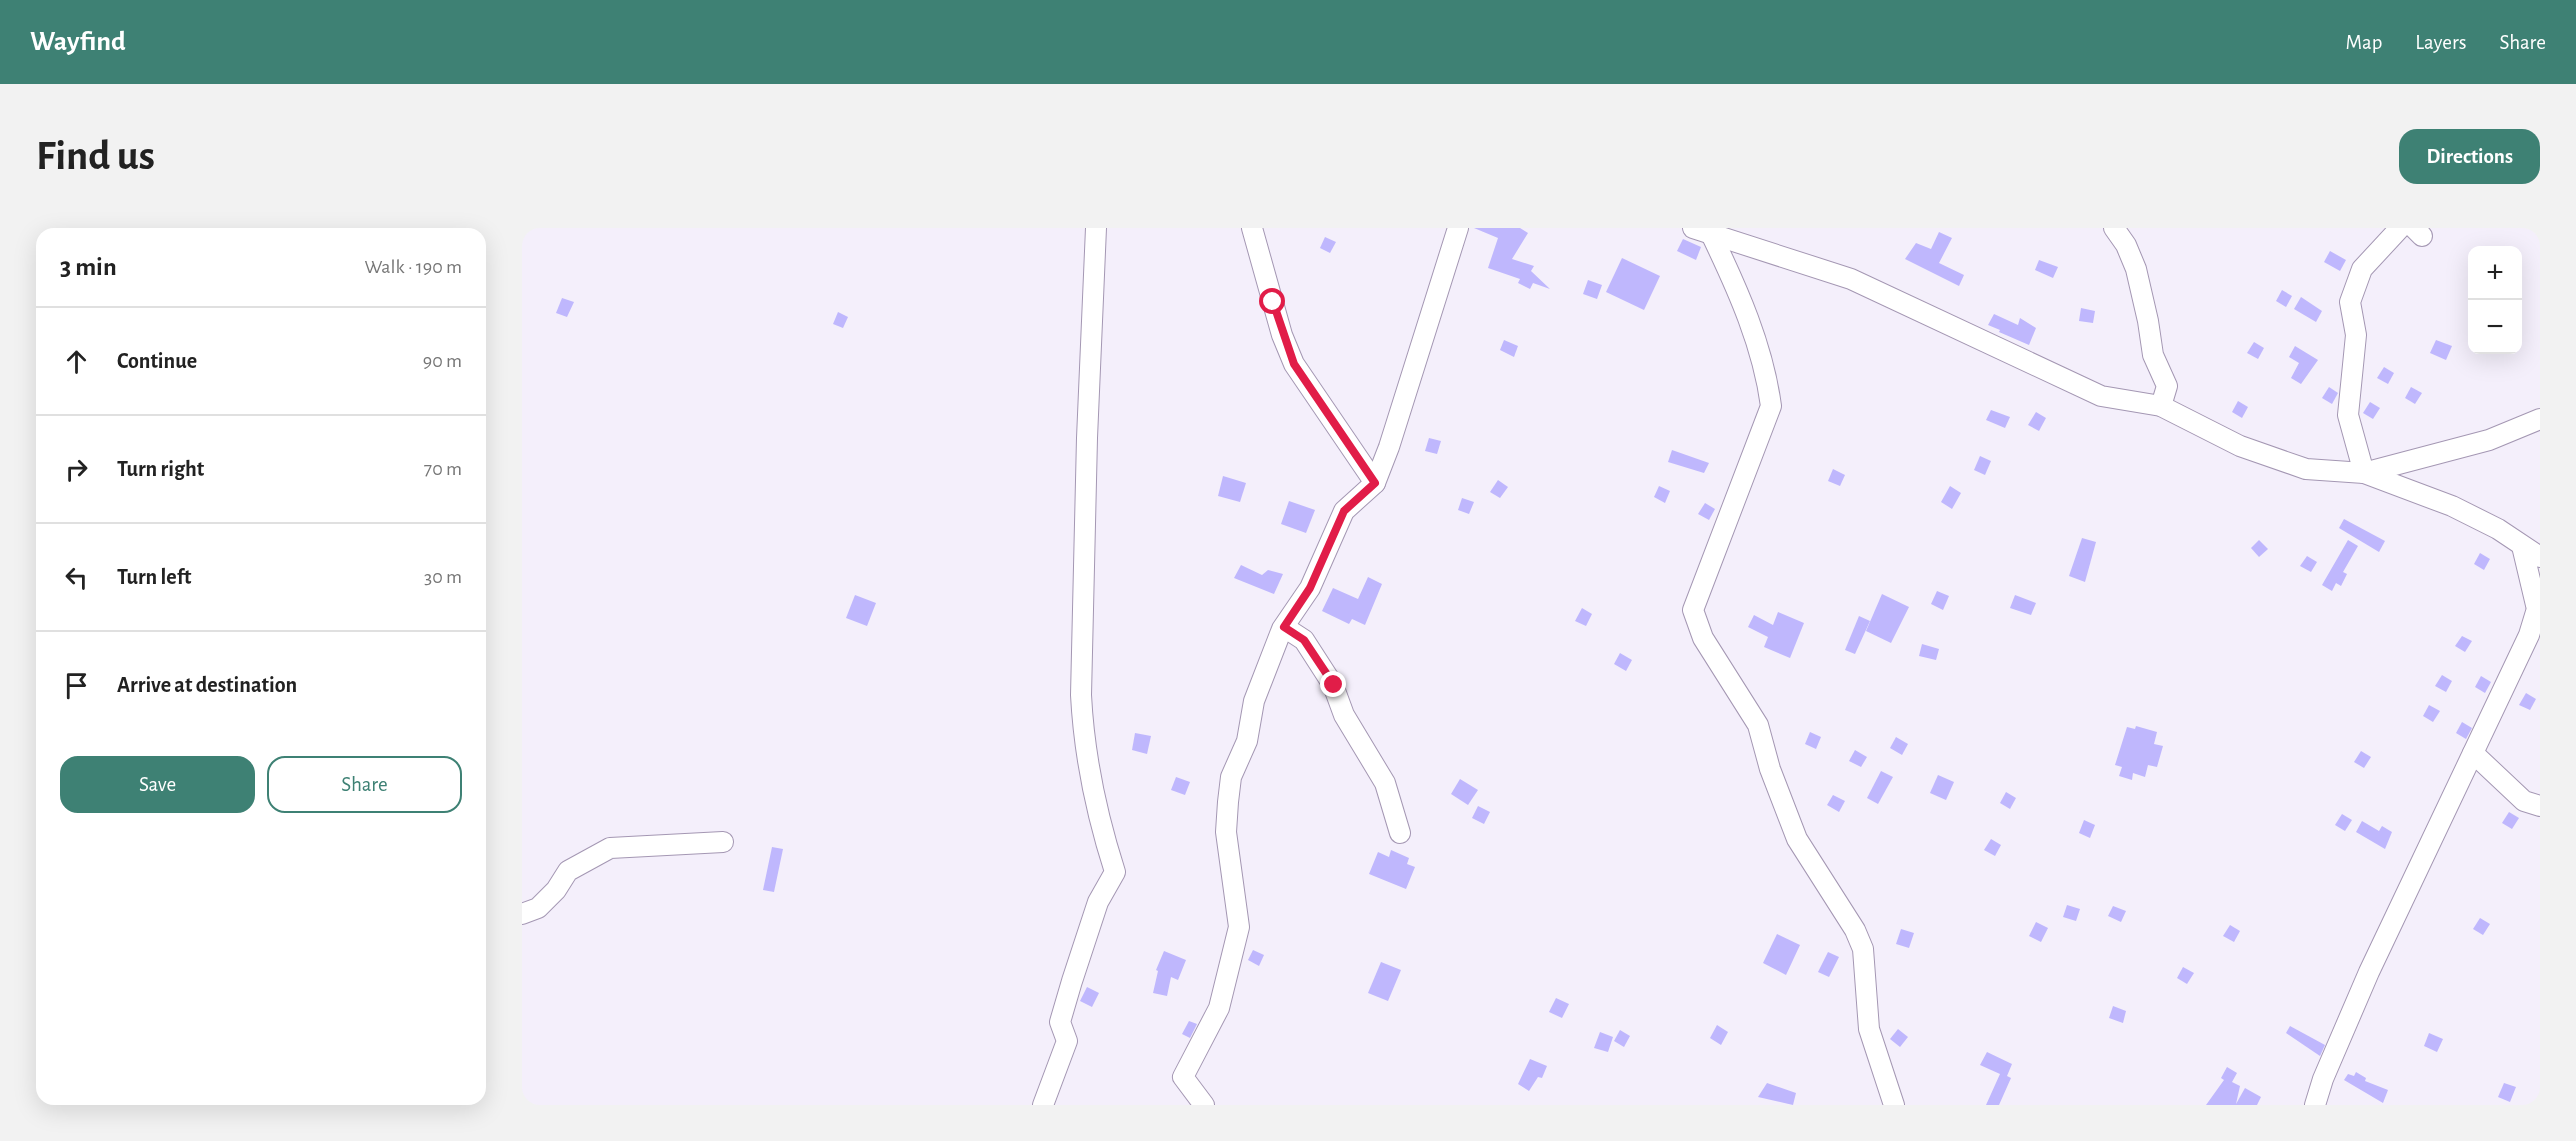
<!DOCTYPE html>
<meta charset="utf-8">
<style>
:root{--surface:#fff;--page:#f2f2f2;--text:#222;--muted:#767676;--line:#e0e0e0;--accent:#3e8174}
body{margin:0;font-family:"Alegreya Sans",sans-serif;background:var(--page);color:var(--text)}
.controls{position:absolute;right:18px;top:18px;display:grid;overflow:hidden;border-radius:12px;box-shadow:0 6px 24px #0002}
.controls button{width:54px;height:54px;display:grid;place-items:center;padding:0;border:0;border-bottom:2px solid var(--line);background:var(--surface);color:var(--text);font:30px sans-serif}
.stop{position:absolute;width:18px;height:18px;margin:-14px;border:4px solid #e11d48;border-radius:50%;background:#fff}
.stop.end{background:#e11d48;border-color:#fff;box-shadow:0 2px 6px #0008}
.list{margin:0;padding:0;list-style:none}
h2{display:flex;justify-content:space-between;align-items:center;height:78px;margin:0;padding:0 24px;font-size:26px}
h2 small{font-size:20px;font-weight:400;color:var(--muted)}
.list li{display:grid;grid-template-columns:39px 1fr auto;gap:18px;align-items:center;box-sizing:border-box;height:108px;padding:0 24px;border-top:2px solid var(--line)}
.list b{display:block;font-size:22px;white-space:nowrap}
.list em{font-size:20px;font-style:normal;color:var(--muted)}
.actions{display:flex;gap:12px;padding:18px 24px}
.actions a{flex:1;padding:14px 0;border:2px solid var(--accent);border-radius:18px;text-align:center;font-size:21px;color:var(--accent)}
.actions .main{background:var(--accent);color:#fff}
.icon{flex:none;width:33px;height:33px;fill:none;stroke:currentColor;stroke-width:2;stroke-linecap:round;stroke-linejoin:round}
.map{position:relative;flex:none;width:2018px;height:877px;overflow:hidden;border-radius:18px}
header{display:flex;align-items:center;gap:36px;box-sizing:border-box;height:84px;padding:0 30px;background:var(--accent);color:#fff}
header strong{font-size:28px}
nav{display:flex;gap:33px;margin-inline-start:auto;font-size:21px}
.intro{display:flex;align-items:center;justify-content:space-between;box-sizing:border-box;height:144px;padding:0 36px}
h1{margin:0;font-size:42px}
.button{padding:15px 27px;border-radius:18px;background:var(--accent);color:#fff;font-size:21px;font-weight:700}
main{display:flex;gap:36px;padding:0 36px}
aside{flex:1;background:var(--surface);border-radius:18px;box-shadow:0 6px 24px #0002}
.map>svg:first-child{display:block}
.building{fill:#bfb7fd}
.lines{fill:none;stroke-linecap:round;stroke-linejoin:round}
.minor-casing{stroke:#a497b3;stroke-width:22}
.minor{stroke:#fff;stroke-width:20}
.route{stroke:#e11d48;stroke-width:8}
</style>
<header>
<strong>Wayfind</strong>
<nav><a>Map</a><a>Layers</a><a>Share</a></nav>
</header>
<div class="intro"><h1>Find us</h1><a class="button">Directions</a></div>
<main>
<aside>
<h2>3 min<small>Walk · 190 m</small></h2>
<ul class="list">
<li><svg class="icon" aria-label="ahead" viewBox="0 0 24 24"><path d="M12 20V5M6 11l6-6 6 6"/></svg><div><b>Continue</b></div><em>90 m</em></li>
<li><svg class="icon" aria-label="right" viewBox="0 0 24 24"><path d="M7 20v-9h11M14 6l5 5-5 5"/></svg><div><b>Turn right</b></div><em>70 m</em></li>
<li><svg class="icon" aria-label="left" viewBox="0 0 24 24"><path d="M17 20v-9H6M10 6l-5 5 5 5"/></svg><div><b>Turn left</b></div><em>30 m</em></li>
<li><svg class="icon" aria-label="arrive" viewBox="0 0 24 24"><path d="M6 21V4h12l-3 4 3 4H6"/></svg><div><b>Arrive at destination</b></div></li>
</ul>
<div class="actions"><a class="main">Save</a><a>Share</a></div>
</aside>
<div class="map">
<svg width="2018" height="877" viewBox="0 0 2018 877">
<rect width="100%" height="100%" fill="#f4effb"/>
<g class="building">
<polygon points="952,0 998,0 1006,5 990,31 1012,38 1009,43 1028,61 1011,55 1008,61 996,55 998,51 966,40 976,10"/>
<polygon points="1417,4 1430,10 1417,35 1442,47 1437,58 1383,31 1394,15 1409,21"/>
<polygon points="803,9 814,14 808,25 798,20"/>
<polygon points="1161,11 1179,19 1174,32 1155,23"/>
<polygon points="1808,23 1824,32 1818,43 1802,34"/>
<polygon points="1100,30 1138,48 1122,82 1084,64"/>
<polygon points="1517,32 1536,39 1531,50 1513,42"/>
<polygon points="1066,52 1080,57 1075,71 1061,66"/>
<polygon points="1760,62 1770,68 1764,79 1754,73"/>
<polygon points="1779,69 1800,83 1794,94 1772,81"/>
<polygon points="40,70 52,74 45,89 34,85"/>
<polygon points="1559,80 1573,83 1571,95 1557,93"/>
<polygon points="316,84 326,89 321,100 311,96"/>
<polygon points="1472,86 1496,97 1498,90 1514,100 1507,117 1477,104 1478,102 1466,97"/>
<polygon points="982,112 996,118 992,129 978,122"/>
<polygon points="1914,112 1930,118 1924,132 1908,125"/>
<polygon points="1732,114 1742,120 1736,131 1725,125"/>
<polygon points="1773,118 1796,132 1779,156 1769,150 1777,135 1767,129"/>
<polygon points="1862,139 1872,145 1866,156 1855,150"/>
<polygon points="1807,159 1816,165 1810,176 1800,170"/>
<polygon points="1889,159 1900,165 1893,176 1883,170"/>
<polygon points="1716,173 1726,179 1720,190 1710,184"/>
<polygon points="1848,174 1858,180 1851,191 1841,185"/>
<polygon points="1469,182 1488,189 1483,200 1464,192"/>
<polygon points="1514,184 1524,190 1517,203 1506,197"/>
<polygon points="907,210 919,213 915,226 903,223"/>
<polygon points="1150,222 1187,235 1182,245 1146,234"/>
<polygon points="1458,228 1469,233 1463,247 1452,242"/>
<polygon points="1311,241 1323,247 1318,258 1306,253"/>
<polygon points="701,248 724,255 718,274 696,268"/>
<polygon points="976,252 986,259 978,270 968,264"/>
<polygon points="1137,258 1148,263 1143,275 1132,269"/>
<polygon points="1428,258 1439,265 1430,281 1419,274"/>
<polygon points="940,270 952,274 947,286 936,282"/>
<polygon points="767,273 793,282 784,305 759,296"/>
<polygon points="1183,275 1193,281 1187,292 1176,286"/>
<polygon points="1822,291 1863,313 1857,324 1817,300"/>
<polygon points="1560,310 1574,314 1563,354 1547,348"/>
<polygon points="1737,312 1746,321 1737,329 1729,320"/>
<polygon points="1826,312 1836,318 1821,344 1825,346 1819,358 1814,355 1810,363 1800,357"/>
<polygon points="1958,325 1968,331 1962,342 1952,336"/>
<polygon points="1785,328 1795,334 1789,344 1778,338"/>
<polygon points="719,337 740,347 746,342 761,346 752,366 712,350"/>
<polygon points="846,349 860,356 843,397 830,391 827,396 800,383 811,360 836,371"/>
<polygon points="1415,363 1427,368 1421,382 1409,376"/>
<polygon points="1360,366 1387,379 1369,415 1344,403"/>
<polygon points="333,367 354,375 345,398 324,390"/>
<polygon points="1493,367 1514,375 1509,387 1488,380"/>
<polygon points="1060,380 1070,386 1064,398 1053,393"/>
<polygon points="1256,384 1282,395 1268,430 1242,419 1246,409 1226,399 1232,387 1251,397"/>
<polygon points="1337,388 1348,393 1333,426 1323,422"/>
<polygon points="1940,408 1950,413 1943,424 1933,418"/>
<polygon points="1400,416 1417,421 1414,432 1397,428"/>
<polygon points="1098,425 1110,432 1104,443 1092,436"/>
<polygon points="1920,447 1930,453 1924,464 1913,458"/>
<polygon points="1959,448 1969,454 1963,465 1953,459"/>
<polygon points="2004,465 2014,471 2008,482 1997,477"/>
<polygon points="1907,477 1918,483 1911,494 1901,488"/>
<polygon points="1940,494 1950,500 1944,511 1934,505"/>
<polygon points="1614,498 1635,504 1632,516 1641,518 1635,539 1626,537 1623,549 1611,545 1610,552 1597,548 1600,539 1593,537 1605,499 1613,501"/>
<polygon points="1288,504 1299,509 1294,521 1283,516"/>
<polygon points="613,505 629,508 625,526 610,522"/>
<polygon points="1374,509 1386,516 1380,527 1368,520"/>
<polygon points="1333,522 1345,529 1339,539 1327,533"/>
<polygon points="1839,523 1849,529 1842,540 1832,534"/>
<polygon points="1359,543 1371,549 1356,576 1345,570"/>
<polygon points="1416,547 1432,554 1424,572 1408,565"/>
<polygon points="654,549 668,554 663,567 649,562"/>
<polygon points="938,551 956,562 946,577 929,566"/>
<polygon points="1484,564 1494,570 1488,581 1478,575"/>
<polygon points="1311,567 1323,573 1317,584 1305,577"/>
<polygon points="956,578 968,584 962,596 950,590"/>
<polygon points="1987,584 1997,590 1990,601 1980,595"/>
<polygon points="1820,586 1830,592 1823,603 1813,597"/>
<polygon points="1562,592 1573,597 1568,610 1557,605"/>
<polygon points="1840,593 1857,603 1860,598 1870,604 1863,621 1834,604"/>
<polygon points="1469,611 1479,617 1473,628 1462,622"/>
<polygon points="250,619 261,621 252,664 241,662"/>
<polygon points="869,622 887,630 885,636 893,639 884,661 847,646 856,624 867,629"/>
<polygon points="1545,677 1558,681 1554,693 1541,689"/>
<polygon points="1591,678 1604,683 1599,694 1586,688"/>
<polygon points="1958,690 1968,696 1961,707 1951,701"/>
<polygon points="1514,694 1526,700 1519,714 1507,708"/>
<polygon points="1708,697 1718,703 1712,714 1701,708"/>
<polygon points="1379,701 1392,705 1387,720 1374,716"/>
<polygon points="1255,706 1278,717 1264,747 1241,735"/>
<polygon points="731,722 742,727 737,738 726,732"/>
<polygon points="642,723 664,732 656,752 649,749 645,768 631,765 636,743 634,742"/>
<polygon points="1306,724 1317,729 1307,749 1296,744"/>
<polygon points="859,734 879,742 866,773 846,765"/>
<polygon points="1661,739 1672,745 1665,756 1655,750"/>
<polygon points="565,759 577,765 570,779 558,773"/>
<polygon points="1034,770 1047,776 1040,790 1027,784"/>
<polygon points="1591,778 1604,783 1601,795 1587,790"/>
<polygon points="667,793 675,796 668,810 660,806"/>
<polygon points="1195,797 1206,804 1199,817 1188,810"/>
<polygon points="1768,798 1803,817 1798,828 1764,805"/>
<polygon points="1376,801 1386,809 1378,819 1368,811"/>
<polygon points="1098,802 1108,808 1102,819 1092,813"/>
<polygon points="1078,804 1091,809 1086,824 1072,820"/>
<polygon points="1907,805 1921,811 1915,824 1902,818"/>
<polygon points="1465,824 1490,836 1485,848 1489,850 1477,877 1464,877 1478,846 1458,837"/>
<polygon points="1008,831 1025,838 1020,850 1016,849 1007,863 996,856"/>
<polygon points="1705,839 1715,845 1710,854 1718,858 1714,876 1723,860 1739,869 1735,877 1684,877 1702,852 1699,850"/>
<polygon points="1834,844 1844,850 1843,853 1866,862 1861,875 1822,852 1826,846 1832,848"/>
<polygon points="1245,855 1274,865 1271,877 1236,869"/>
<polygon points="1982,855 1994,859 1988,874 1976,869"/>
</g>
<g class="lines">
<defs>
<g id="minor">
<polyline points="730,0 760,107 772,136 853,255"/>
<polyline points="1171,0 1329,51 1579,168 1639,178 1718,218 1784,241 1842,245 1930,278 1976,301 2018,329"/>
<polyline points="1592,0 1604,17 1614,41 1626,93 1631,127 1645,158 1639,178"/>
<polyline points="1878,0 1840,41 1828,74 1834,107 1826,187 1842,245 1967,212 2018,191"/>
<polyline points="1892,0 1900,8"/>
<path d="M1190 8C1216 62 1241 118 1249 178L1171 382 1181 410 1236 497 1248 541 1275 611 1333 702 1341 721 1347 801 1372 877"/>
<polyline points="2000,318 2014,377"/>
<polyline points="762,399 782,412 811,457 822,487 863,555 878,605"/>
<polyline points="1951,525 2002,573 2018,578"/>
<polyline points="0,686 16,680 34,662 46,643 88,620 201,614"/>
<path d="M521 877 545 813 538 794 550 753 576 674 593 644C575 588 562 525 559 467L565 210 574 0"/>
<polyline points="682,877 661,849 697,780 717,699 704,604 706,574 709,549 725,513 732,473 760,401 788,360 822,283 853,255 867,219 936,0"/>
<polyline points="1793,877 1801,851 1847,744 2007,407 2018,371"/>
</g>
</defs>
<use href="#minor" class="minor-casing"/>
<use href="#minor" class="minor"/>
</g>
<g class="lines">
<polyline class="route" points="751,74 772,136 853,255 822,283 788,360 762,399 782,412 812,457"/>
</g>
</svg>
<div class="controls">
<button>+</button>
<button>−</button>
</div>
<div class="stop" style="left:751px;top:74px"></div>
<div class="stop end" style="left:812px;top:457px"></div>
</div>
</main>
